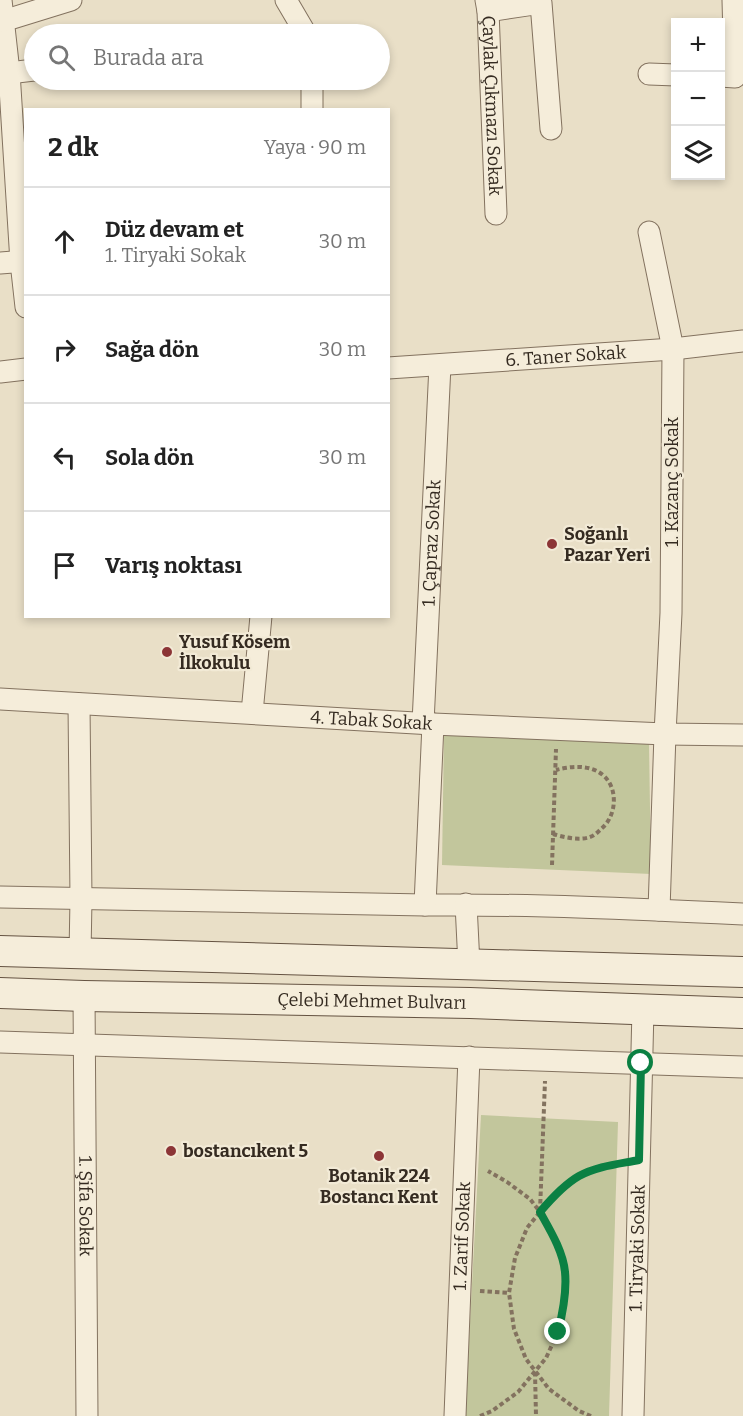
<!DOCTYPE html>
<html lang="tr">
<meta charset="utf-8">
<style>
:root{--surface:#fff;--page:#f6f6f6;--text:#222;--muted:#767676;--line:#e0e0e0}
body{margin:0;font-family:Bitter,serif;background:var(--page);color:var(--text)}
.controls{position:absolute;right:18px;top:18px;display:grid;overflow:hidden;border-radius:0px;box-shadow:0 3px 9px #0003}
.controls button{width:54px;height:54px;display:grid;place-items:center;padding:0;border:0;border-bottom:2px solid var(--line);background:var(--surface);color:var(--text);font:30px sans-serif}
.stop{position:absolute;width:18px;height:18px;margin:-14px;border:4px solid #0b8043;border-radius:50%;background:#fff}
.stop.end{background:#0b8043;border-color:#fff;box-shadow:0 2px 6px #0008}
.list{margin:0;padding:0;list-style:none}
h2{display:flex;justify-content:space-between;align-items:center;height:78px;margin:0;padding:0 24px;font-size:26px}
h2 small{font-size:20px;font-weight:400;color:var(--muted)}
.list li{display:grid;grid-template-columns:39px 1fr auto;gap:18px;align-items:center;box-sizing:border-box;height:108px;padding:0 24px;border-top:2px solid var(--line)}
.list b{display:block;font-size:22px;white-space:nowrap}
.list p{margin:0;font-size:20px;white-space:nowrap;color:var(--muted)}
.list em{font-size:20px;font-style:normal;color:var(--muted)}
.icon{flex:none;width:33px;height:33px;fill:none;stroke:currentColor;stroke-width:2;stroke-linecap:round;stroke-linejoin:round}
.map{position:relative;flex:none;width:743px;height:1416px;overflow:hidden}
.search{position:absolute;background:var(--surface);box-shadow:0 3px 9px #0003;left:24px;top:24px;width:366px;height:66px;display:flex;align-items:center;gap:15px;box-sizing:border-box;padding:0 21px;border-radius:33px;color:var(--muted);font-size:22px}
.panel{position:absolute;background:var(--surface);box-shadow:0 3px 9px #0003;left:24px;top:108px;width:366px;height:510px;border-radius:0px}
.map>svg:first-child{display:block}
.green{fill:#c2c69c}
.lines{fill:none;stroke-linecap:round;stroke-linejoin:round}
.street-casing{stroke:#83725f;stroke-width:23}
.secondary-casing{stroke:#655342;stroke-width:32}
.path{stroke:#83725f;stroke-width:4;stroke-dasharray:4.5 3;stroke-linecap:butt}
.street{stroke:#f5edda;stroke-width:21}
.secondary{stroke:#f5edda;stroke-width:30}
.route{stroke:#0b8043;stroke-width:8}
.poi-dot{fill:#8c3536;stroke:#f2ead6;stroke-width:2}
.labels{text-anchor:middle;stroke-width:4.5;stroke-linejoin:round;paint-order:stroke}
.street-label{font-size:18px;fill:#352b21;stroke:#f2ead6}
.poi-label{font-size:18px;font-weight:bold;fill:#352b21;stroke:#f2ead6;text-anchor:start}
</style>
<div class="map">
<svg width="743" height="1416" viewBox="0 0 743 1416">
<rect width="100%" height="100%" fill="#e9dfc7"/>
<g class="green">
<polygon points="444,733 649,743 651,874 442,865"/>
<polygon points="481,1115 618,1122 609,1416 465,1416"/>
</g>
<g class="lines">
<defs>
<g id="street">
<polyline points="1,0 9,72 21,262 26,307"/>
<polyline points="286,0 306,34"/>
<path id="s1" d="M486 0 488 11 496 214"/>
<polyline points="488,11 541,3 551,129"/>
<polyline points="3,21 71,0"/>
<polyline points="0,74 34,70"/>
<polyline points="649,74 676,75"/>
<polyline points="720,76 735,77 733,0"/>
<polyline points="312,110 312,80"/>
<polyline points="649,232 673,349 671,613 665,734 659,910"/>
<polyline points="0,263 26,261"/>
<path id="s2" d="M388 368 673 349 743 341"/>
<polyline points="0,372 26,369"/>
<path id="s3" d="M0 699 433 724 665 734 743 735"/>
<polyline points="79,704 81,899 80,954"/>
<polyline points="252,713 261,616"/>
<path id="s4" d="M423 723 440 365"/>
<path d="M0 897 425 905C531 904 637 909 743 914"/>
<polyline points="466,904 469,965"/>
<polyline points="425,905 433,724"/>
<path id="s5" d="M84 996 87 1416"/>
<polyline points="0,1042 743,1067"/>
<path id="s6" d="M455 1416 469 1057"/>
<path id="s7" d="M633 1416 643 1009"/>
</g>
<g id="secondary">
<polyline points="0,951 743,972"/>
<path id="s8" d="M0 993 84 996 470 1003 743 1013"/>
</g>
</defs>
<use href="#street" class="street-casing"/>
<use href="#secondary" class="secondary-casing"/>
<g class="path">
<path d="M553 834C563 837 579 841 590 837 594 836 598 832 601 829 616 817 619 790 604 776 591 764 571 766 556 770"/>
<polyline points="552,865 556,749"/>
<polyline points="540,1211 545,1081"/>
<polyline points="480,1291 509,1293"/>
<polyline points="535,1372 536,1416"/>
<polyline points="480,1416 492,1411 518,1392 546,1358 558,1332 565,1303 565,1271 555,1239 540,1212 530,1199 507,1182 488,1171"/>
<polyline points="591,1416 579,1411 549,1389 526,1359 514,1329 509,1293 515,1258 527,1228 540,1212 552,1198 579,1176 600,1168 618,1164"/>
</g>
<use href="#street" class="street"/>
<use href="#secondary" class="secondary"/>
</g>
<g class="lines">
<path class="route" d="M558 1332C563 1312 567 1292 565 1272 563 1251 550 1230 540 1212 551 1199 565 1184 579 1176 597 1166 619 1164 639 1160L641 1063"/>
</g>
<g class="poi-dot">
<circle cx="552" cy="544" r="6"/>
<circle cx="167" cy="652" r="6"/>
<circle cx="171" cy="1151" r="6"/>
<circle cx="379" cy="1156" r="6"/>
</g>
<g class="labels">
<g class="street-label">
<text dy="6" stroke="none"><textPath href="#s1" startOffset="106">Çaylak Çıkmazı Sokak</textPath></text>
<text dy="6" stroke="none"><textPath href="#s2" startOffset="178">6. Taner Sokak</textPath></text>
<text transform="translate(672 482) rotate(-90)" y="6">1. Kazanç Sokak</text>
<text dy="6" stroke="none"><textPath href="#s4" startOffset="180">1. Çapraz Sokak</textPath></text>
<text dy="6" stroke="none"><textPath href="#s3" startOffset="372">4. Tabak Sokak</textPath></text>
<text dy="6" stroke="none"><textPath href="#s8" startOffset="372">Çelebi Mehmet Bulvarı</textPath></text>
<text dy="6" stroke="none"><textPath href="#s5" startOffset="210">1. Şifa Sokak</textPath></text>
<text dy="6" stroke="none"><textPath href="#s6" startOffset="180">1. Zarif Sokak</textPath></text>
<text dy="6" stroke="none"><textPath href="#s7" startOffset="168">1. Tiryaki Sokak</textPath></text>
</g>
<g class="poi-label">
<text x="564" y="540">Soğanlı<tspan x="564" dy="21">Pazar Yeri</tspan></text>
<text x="179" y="648">Yusuf Kösem<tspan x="179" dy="21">İlkokulu</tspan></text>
<text x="183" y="1157">bostancıkent 5</text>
<text x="379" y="1182" text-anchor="middle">Botanik 224<tspan x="379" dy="21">Bostancı Kent</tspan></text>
</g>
</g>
</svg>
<div class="controls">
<button>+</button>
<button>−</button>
<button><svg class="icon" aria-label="layers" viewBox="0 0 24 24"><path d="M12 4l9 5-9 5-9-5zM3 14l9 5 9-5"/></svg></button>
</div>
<div class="stop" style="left:641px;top:1063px"></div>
<div class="stop end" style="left:558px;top:1332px"></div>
<div class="search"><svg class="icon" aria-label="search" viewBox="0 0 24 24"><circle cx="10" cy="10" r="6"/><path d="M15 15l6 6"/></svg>Burada ara</div>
<section class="panel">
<h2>2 dk<small>Yaya · 90 m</small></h2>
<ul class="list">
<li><svg class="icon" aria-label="ahead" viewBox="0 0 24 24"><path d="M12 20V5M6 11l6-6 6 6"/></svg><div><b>Düz devam et</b><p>1. Tiryaki Sokak</p></div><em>30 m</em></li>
<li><svg class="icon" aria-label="right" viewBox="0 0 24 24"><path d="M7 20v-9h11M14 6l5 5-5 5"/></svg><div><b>Sağa dön</b></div><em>30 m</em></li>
<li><svg class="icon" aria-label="left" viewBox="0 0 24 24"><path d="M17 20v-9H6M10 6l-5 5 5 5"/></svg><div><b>Sola dön</b></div><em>30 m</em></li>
<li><svg class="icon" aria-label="arrive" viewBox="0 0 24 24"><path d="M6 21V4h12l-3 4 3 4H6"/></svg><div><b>Varış noktası</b></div></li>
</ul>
</section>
</div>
